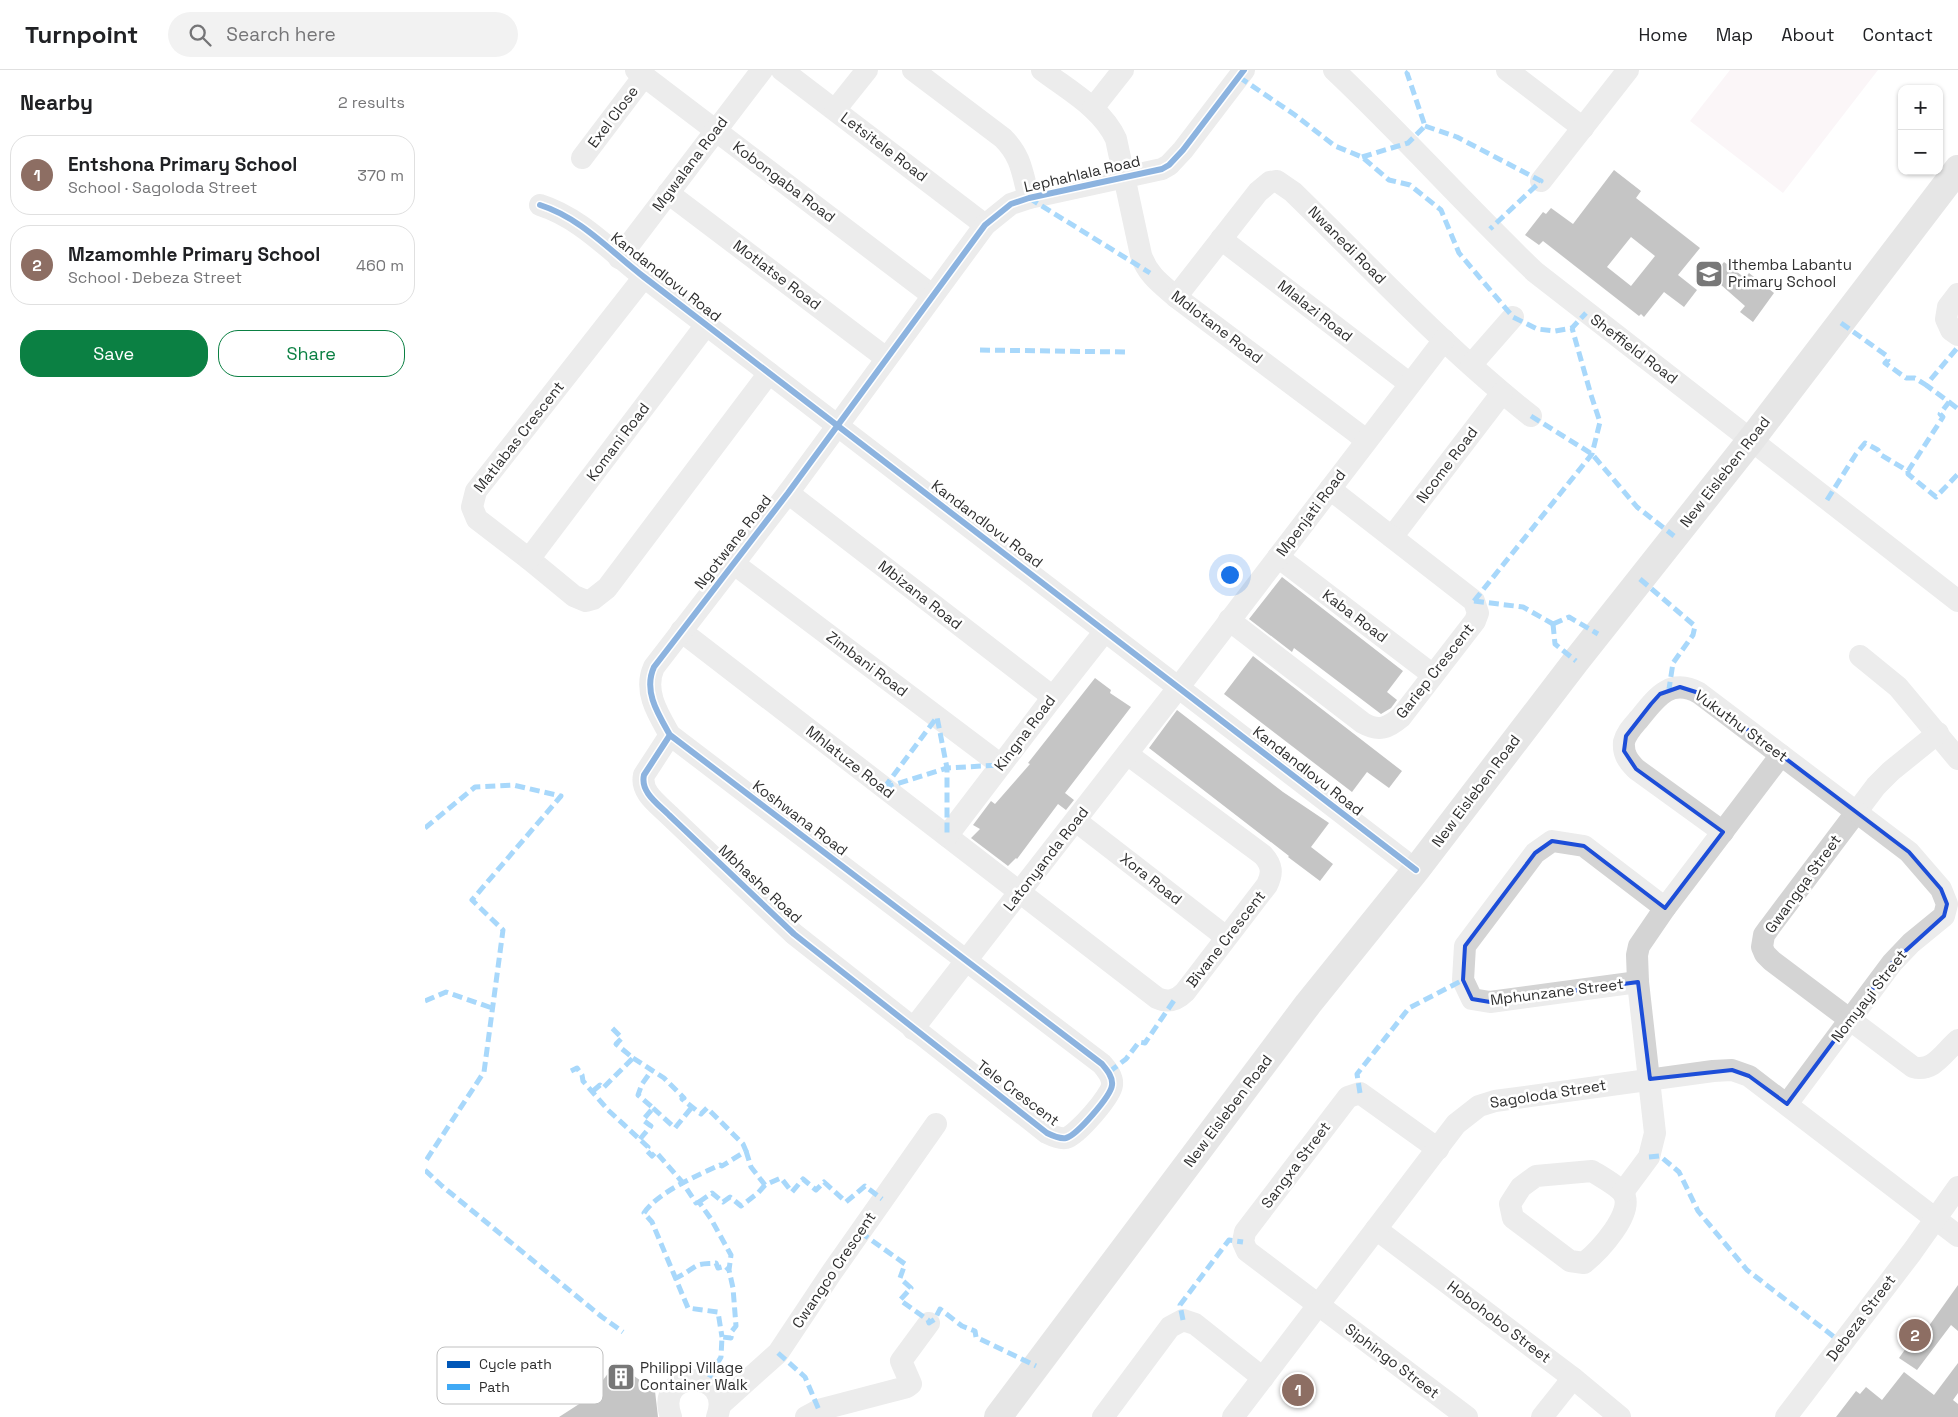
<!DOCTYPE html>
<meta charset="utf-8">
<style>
:root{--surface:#fff;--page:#f2f2f2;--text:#202124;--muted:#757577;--line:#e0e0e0;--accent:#0b8043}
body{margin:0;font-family:"Space Grotesk",sans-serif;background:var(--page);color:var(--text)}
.controls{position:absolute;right:15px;top:15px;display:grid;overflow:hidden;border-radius:10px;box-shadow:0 1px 4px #0004}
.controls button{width:45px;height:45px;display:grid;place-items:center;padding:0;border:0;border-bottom:1px solid var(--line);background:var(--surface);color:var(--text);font:25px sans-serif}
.you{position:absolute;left:804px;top:504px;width:18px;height:18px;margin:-12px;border:4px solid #fff;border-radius:50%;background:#1a73e8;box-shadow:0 0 0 8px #1a73e833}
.badge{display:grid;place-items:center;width:32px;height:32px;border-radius:50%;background:var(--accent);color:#fff;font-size:16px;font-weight:700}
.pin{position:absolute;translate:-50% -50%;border:2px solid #fff;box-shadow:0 1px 5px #0006}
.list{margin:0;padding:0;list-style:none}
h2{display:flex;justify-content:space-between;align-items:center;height:65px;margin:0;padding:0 20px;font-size:21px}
h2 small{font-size:16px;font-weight:400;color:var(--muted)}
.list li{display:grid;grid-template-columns:32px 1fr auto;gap:15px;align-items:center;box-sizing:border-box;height:80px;margin:0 10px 10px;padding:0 10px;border:1px solid var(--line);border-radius:20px}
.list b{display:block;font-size:19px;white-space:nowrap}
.list p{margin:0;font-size:16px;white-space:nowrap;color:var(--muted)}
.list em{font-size:16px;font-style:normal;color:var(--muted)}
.actions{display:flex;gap:10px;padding:15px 20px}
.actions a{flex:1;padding:11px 0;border:1px solid var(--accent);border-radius:20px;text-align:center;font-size:18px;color:var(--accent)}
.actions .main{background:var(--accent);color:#fff}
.icon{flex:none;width:28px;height:28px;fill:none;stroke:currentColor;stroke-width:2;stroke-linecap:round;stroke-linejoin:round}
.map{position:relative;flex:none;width:1533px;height:1347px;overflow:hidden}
header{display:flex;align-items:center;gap:30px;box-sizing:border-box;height:70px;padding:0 25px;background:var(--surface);border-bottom:1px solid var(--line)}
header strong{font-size:24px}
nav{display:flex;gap:28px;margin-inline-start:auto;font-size:18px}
.search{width:350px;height:45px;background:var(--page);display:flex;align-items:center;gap:12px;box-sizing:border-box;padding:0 18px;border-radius:28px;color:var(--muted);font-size:19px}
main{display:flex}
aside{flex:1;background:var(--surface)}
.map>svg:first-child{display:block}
.green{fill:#f6ebf0}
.building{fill:#7f7f7f;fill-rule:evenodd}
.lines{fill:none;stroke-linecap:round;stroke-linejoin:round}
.minor{stroke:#d4d4d4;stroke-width:22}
.major{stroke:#c7c7c7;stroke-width:28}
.quiet{stroke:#3fa9f5;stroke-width:5;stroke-dasharray:10 5;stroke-linecap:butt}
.cycleway-casing{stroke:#fff;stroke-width:9}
.cycleway{stroke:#0057b8;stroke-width:6}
.marked{fill:none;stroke:#1d4ed8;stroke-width:4;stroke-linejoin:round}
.labels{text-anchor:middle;stroke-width:5;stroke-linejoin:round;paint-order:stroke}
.street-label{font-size:15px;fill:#2f2f2f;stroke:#fff}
.poi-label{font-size:15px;fill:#2f2f2f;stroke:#fff;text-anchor:start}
.key{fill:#fff;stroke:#c1c1c1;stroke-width:1}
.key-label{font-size:14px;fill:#2f2f2f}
</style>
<header>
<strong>Turnpoint</strong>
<div class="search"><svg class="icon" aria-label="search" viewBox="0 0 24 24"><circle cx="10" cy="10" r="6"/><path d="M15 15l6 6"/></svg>Search here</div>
<nav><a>Home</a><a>Map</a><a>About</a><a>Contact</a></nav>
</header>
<main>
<aside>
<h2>Nearby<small>2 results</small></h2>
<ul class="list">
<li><span class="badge" style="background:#8d6e63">1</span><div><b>Entshona Primary School</b><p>School · Sagoloda Street</p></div><em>370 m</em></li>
<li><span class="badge" style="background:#8d6e63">2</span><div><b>Mzamomhle Primary School</b><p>School · Debeza Street</p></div><em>460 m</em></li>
</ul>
<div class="actions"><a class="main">Save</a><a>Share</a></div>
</aside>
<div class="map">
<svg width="1533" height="1347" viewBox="0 0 1533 1347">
<rect width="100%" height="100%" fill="#fff"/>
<polygon class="green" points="1305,0 1453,0 1358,123 1265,51"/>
<g class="building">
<path d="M1189 100 1216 121 1211 128 1275 178 1253 205 1272 220 1259 237 1239 222 1219 247 1216 244 1214 246 1118 171 1114 175 1100 165 1118 142 1121 144 1126 138 1148 154ZM1206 167 1230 186 1206 216 1182 197Z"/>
<polygon points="1299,192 1320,208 1324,203 1349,223 1328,252 1315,242 1320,236 1287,207"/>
<polygon points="857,507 978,601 962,622 972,630 966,638 956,644 869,578 867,582 824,549"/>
<polygon points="828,586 977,701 964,718 942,702 927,722 799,624"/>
<polygon points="670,608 686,620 685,623 706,637 640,723 649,730 641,740 633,734 592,789 591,788 583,796 546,768 555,759 548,755 566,731 570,734 605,694 603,693"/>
<polygon points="752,640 858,722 904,753 886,777 908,794 895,811 863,787 864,786 724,678"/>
<polygon points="1533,1215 1533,1261 1526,1255 1492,1300 1474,1288 1496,1257 1501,1260"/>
<polygon points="191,1293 230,1321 233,1347 134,1347 165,1327"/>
<polygon points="1533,1293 1533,1323 1528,1330 1533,1334 1533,1347 1411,1347 1431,1321 1435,1324 1441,1317 1457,1330 1479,1302 1509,1325"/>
</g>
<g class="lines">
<g class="minor">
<polyline points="211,0 507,225"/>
<polyline points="357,0 560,155"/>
<path d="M488 0 578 68C597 87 597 103 604 128"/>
<path d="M617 0C643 20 677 38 691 69L716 185C722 204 736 214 751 227L932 363 941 371"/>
<path d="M909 0C978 65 1041 136 1110 202L1533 531"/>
<polyline points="1082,0 1158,58"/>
<polyline points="668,38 698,0"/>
<polyline points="410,40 442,0"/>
<polyline points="157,88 219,6"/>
<polyline points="1116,111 1203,0"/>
<polyline points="243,123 461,288"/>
<path d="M115 135C156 148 185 181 219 207L991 800"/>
<polyline points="796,169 985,314"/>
<polyline points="194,188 337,0"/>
<polyline points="219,207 51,421 47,437 52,449 104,489 149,526 161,531 168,529 182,518 344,303"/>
<polyline points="1533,224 1523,237 1521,249 1526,260 1533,265"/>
<path d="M751 227 833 122 845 112 852 111 868 122C946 198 1021 279 1106 346"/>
<polyline points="1046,295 1088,247"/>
<polyline points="363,423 628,627"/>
<polyline points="967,467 1077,323"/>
<polyline points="853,487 1008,605"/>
<polyline points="104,489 281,255"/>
<polyline points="308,493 576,695"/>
<path d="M804 550 938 653C954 662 963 658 976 647L1050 551 1053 543 1049 531 905 419"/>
<path d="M256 561 732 928C743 933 752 930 760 922L842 815C848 803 847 795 838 785L702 684"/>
<polyline points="1435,586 1473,617 1533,689"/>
<path d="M1513 663 1466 701 1451 716 1344 858 1339 865 1337 877 1340 884 1347 891 1488 997C1508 1003 1519 982 1533 970"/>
<path d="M245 665 219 705C215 722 233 734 244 745L369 864 622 1063C628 1066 635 1069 641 1068 652 1065 686 1026 687 1015 688 1007 682 1000 677 994L245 665C233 644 218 621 229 597L363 423 560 155 586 134 604 128 737 99 744 95 758 80 819 0"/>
<polyline points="651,751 801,867"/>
<path d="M1298 762 1211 699C1203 691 1198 684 1199 672 1201 663 1208 656 1214 649 1231 628 1245 607 1274 623L1484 782 1516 819 1522 834 1519 846 1486 873 1467 893 1362 1034"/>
<polyline points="522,766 628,627 680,561"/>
<polyline points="1213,912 1065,932 1047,929 1038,910 1040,876 1110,783 1127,771 1159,776 1240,838"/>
<polyline points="488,959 753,618 1019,270"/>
<polyline points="1013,1079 935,1023 923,1027 820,1162 818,1172 822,1181 1042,1347"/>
<path d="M1167 1101C1175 1106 1193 1116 1198 1123 1211 1142 1173 1182 1159 1193L1145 1191 1088 1148 1085 1134 1096 1117 1111 1106Z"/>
<polyline points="1198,1122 1224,1087 1230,1063 1213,912 1212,885 1214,876 1240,838 1356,685"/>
<polyline points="951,1159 1148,1308 1195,1347"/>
<polyline points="295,1335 353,1283 407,1202 511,1054"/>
<path d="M246 1347C228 1297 310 1299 292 1347"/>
<polyline points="381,1347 394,1340 482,1317 486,1314 476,1291 504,1253"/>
<polyline points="678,1347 745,1257 758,1250 770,1254 838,1308"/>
<polyline points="808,1347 1031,1054 1054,1036 1070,1031 1288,1001 1307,1000 1324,1006 1533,1166"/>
<polyline points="1117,1347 1148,1308"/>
<polyline points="1361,1347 1487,1182 1533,1117"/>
</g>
<polyline class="major" points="573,1347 883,934 991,800 1151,591 1326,370 1533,99"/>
<g class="quiet">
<polyline points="814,7 870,45 910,76 937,87 964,110 985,115 1016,140 1034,183 1088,247 1112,259 1130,261 1147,258 1161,243"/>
<polyline points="1000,56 1032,67 1116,111 1065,159"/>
<polyline points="937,87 983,73 1000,56 982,3 985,0"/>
<polyline points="604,128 725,203"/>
<polyline points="1416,253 1462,286 1463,290 1460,293 1481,308 1490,308 1501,315 1533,277"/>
<polyline points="555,280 700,282"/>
<polyline points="1524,332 1533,339"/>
<polyline points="1106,346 1167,384 1212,437 1249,466"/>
<polyline points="1483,401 1483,404 1511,427 1533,404"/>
<polyline points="1402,430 1431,384 1440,373 1453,380 1456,385 1483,401 1518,347 1515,344 1524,332 1501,315"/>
<polyline points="1215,509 1270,556 1268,565 1248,593 1244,619"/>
<polyline points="1049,531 1167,384 1175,352 1166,325 1147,258"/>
<polyline points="1049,531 1098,537 1128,554"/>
<polyline points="1128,554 1144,547 1173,564"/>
<polyline points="1128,554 1130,574 1151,591"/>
<polyline points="459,718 512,647 522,698 522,766"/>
<polyline points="459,718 522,698 576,695"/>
<polyline points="0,758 50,717 88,715 136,726 47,830 78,860 59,1002 0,1092"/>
<polyline points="0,931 21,922 67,938"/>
<path d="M208 988 239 1008 259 1028 257 1029 276 1044 282 1038 318 1074 321 1081 297 1096 295 1095C273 1105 233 1122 219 1143L227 1152 263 1238 293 1242 297 1267"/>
<polyline points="146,1001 152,998 157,1005 158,1011 183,1040 223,1077 221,1080 227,1086 231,1082 258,1113 271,1133 274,1132 286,1149 306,1185 304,1200 308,1218 311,1256 307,1261 306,1268 297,1267 296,1287 281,1313"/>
<polyline points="684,1002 701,989 714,972 720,973 750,929"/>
<polyline points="168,1021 175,1015 178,1018 208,988 191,974 197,968 187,958"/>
<polyline points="935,1023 932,1004 984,938 1038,910"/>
<polyline points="228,1038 250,1058 267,1037"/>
<polyline points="215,1069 226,1056 218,1050 228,1038 213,1025 217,1014 227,1000"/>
<polyline points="321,1081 326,1097 340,1115 356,1108 367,1122 378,1109 391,1120 399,1112 421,1132 440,1116 457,1129"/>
<polyline points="1224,1087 1235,1086 1254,1102 1273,1141 1322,1200 1417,1273"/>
<polyline points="0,1100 17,1116 177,1247 198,1262"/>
<polyline points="274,1132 287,1123 298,1132 305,1127 316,1136 333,1123 340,1115"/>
<polyline points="435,1162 480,1194 475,1208 486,1218 475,1230 503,1250 504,1253 510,1249 515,1239 537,1256 550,1261 551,1267 611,1296"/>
<path d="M249 1209C258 1205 263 1201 271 1196 276 1193 285 1194 291 1193L293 1198 300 1196 304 1200"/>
<polyline points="758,1250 755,1235 804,1170 818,1172"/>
<polyline points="353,1283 380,1307 394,1340"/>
</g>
<defs>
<g id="cycleway">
<path d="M115 135C156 148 185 181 219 207L991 800"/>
<path d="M245 665 219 705C215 722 233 734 244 745L369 864 622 1063C628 1066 635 1069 641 1068 652 1065 686 1026 687 1015 688 1007 682 1000 677 994L245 665C233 644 218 621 229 597L363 423 560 155 586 134 604 128 737 99 744 95 758 80 819 0"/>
</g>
</defs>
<use href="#cycleway" class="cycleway-casing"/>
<use href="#cycleway" class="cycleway"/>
</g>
<path d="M0 0H1533V1347H0ZM1255 617 1274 623 1484 782 1516 819 1522 834 1519 846 1467 893 1362 1034 1324 1006 1307 1000 1225 1009 1213 912 1065 932 1047 929 1038 910 1040 876 1110 783 1127 771 1159 776 1240 838 1298 762 1211 699 1199 681 1201 666 1226 634 1235 624Z" fill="#fff" fill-opacity=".55" fill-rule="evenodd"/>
<path class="marked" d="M1255 617 1274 623 1484 782 1516 819 1522 834 1519 846 1467 893 1362 1034 1324 1006 1307 1000 1225 1009 1213 912 1065 932 1047 929 1038 910 1040 876 1110 783 1127 771 1159 776 1240 838 1298 762 1211 699 1199 681 1201 666 1226 634 1235 624Z"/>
<defs>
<symbol id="school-square" viewBox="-11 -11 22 22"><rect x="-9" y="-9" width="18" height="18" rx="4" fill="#787878" stroke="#fff"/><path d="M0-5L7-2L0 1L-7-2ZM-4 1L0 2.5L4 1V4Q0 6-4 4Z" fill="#fff"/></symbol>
<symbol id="building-square" viewBox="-11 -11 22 22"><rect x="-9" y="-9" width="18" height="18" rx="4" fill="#787878" stroke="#fff"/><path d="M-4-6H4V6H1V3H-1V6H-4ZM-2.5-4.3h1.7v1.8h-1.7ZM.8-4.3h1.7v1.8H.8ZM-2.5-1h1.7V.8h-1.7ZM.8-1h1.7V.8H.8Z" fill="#fff"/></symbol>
</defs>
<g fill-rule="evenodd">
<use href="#school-square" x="1268" y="188" width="32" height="32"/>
<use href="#building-square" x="180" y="1291" width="32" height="32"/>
</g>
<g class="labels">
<g class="street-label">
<text transform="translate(188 47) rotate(-53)" y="5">Exel Close</text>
<text transform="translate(459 77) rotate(37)" y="5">Letsitele Road</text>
<text transform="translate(265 94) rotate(-53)" y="5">Mgwalana Road</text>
<text transform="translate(657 104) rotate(-13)" y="5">Lephahlala Road</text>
<text transform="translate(359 112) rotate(37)" y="5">Kobongaba Road</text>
<text transform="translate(922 175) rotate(45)" y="5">Nwanedi Road</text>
<text transform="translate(352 205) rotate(37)" y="5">Motlatse Road</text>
<text transform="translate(241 207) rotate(38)" y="5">Kandandlovu Road</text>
<text transform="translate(890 241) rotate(38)" y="5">Mlalazi Road</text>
<text transform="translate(792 257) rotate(37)" y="5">Mdlotane Road</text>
<text transform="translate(1209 279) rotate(37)" y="5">Sheffield Road</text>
<text transform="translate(94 367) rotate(-52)" y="5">Matlabas Crescent</text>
<text transform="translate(193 372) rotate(-53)" y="5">Komani Road</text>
<text transform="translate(1022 395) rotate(-53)" y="5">Ncome Road</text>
<text transform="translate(1300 402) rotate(-52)" y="5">New Eisleben Road</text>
<text transform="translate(886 443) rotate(-53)" y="5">Mpenjati Road</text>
<text transform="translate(562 454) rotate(37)" y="5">Kandandlovu Road</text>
<text transform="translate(308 472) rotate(-52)" y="5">Ngotwane Road</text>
<text transform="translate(495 525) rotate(38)" y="5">Mbizana Road</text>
<text transform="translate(930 546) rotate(37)" y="5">Kaba Road</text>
<text transform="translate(442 594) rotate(37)" y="5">Zimbani Road</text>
<text transform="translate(1010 601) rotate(-52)" y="5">Gariep Crescent</text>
<text transform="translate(1316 656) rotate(36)" y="5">Vukuthu Street</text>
<text transform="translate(600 663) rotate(-53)" y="5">Kingna Road</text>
<text transform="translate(425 692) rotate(38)" y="5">Mhlatuze Road</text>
<text transform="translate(883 701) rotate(38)" y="5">Kandandlovu Road</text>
<text transform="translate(1051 721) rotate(-53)" y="5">New Eisleben Road</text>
<text transform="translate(375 748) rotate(37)" y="5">Koshwana Road</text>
<text transform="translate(621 789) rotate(-52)" y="5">Latonyanda Road</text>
<text transform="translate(726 809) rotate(38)" y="5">Xora Road</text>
<text transform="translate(335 814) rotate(43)" y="5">Mbhashe Road</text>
<text transform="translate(1378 814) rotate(-54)" y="5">Gwangqa Street</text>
<text transform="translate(801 869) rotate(-52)" y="5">Bivane Crescent</text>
<text transform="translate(1132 922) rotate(-7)" y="5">Mphunzane Street</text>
<text transform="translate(1444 926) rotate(-52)" y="5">Nomyayi Street</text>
<text transform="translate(593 1023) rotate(37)" y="5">Tele Crescent</text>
<text transform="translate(1123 1024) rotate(-9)" y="5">Sagoloda Street</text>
<text transform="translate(803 1041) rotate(-53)" y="5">New Eisleben Road</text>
<text transform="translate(871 1095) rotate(-53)" y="5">Sangxa Street</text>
<text transform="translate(409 1200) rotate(-56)" y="5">Cwangco Crescent</text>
<text transform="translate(1436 1248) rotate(-53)" y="5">Debeza Street</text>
<text transform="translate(1074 1252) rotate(37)" y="5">Hobohobo Street</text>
<text transform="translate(967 1291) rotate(37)" y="5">Siphingo Street</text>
</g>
<g class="poi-label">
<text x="1303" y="200">Ithemba Labantu<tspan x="1303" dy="17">Primary School</tspan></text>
<text x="215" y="1303">Philippi Village<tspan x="215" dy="17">Container Walk</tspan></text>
</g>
</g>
<rect x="12" y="1277" width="166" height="57" rx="8" class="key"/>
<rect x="22" y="1291" width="23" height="7" fill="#0057b8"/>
<rect x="22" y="1314" width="23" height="6" fill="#3fa9f5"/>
<g class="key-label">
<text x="54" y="1299">Cycle path</text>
<text x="54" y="1322">Path</text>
</g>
</svg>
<div class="controls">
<button>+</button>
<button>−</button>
</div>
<div class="you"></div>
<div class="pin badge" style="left:873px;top:1320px;background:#8d6e63">1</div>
<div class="pin badge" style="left:1490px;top:1265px;background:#8d6e63">2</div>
</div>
</main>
